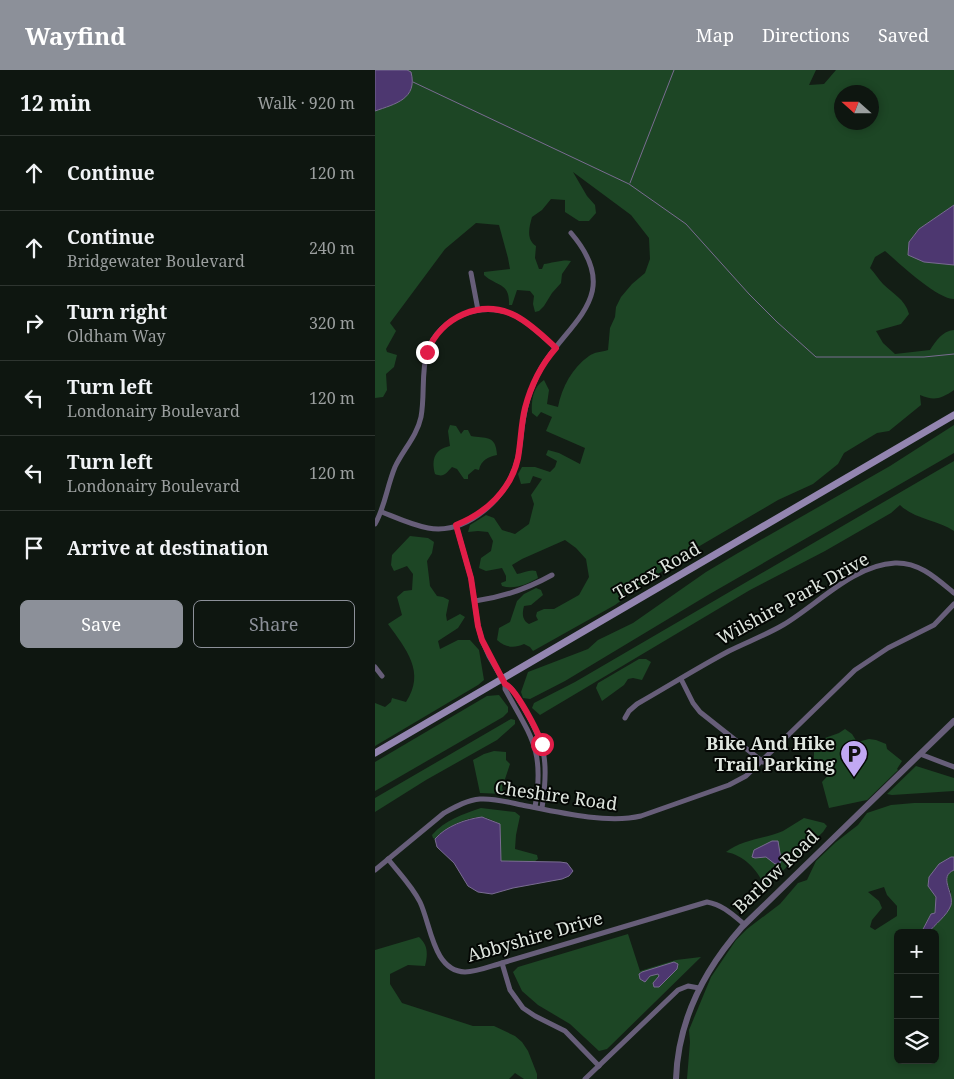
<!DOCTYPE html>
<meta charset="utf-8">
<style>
:root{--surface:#0e1610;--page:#1c231e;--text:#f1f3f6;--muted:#9b9f9f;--line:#2e3530;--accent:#8c9099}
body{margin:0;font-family:"Noto Serif",serif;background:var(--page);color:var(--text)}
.controls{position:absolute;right:15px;bottom:15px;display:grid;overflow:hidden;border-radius:8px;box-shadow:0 2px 8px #0003}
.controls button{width:45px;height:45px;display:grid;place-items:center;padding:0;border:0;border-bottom:1px solid var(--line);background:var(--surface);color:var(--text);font:25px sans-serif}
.compass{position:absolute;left:459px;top:15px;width:45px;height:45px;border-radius:50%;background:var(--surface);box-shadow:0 2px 8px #0003;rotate:291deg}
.stop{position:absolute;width:15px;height:15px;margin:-11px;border:4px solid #e11d48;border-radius:50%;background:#fff}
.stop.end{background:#e11d48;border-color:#fff;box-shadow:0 1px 5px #0008}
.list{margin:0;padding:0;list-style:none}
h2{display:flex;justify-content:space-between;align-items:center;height:65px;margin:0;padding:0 20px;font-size:21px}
h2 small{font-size:16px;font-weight:400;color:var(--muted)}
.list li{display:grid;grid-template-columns:32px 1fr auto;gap:15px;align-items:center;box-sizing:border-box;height:75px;padding:0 20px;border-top:1px solid var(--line)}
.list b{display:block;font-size:19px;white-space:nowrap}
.list p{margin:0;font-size:16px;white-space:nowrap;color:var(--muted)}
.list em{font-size:16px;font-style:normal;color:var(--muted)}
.actions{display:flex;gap:10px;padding:15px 20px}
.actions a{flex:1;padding:11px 0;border:1px solid var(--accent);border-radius:8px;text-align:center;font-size:18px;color:var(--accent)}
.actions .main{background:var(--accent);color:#fff}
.icon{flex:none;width:28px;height:28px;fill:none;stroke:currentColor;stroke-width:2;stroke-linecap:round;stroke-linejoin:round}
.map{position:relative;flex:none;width:579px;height:1009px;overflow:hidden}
header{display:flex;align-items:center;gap:30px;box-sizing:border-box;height:70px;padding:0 25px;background:var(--accent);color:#fff}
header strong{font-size:24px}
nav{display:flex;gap:28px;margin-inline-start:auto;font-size:18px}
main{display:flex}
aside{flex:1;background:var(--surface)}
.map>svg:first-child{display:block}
.green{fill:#1d4625;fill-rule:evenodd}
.water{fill:#4d3770;stroke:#796c91}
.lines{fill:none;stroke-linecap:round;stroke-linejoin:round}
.stream{stroke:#796c91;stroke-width:1}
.minor{stroke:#675e79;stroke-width:5}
.tertiary{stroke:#675e79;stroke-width:6}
.secondary{stroke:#9385b0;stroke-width:7}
.route{stroke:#e11d48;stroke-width:6}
.labels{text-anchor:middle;stroke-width:4;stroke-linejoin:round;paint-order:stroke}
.street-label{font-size:18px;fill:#dfe6df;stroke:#040704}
.poi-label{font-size:18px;font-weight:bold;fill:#dfe6df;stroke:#040704;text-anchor:end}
</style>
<header>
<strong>Wayfind</strong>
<nav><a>Map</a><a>Directions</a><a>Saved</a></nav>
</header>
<main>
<aside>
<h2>12 min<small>Walk · 920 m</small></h2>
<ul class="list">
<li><svg class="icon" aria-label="ahead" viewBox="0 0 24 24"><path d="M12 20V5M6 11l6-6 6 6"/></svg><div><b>Continue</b></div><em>120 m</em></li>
<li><svg class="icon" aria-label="ahead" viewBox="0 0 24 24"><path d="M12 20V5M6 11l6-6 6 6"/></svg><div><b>Continue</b><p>Bridgewater Boulevard</p></div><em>240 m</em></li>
<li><svg class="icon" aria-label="right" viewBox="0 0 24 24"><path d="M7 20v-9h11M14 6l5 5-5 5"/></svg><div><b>Turn right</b><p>Oldham Way</p></div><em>320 m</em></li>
<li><svg class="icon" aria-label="left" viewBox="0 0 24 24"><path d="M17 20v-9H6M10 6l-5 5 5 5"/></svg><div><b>Turn left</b><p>Londonairy Boulevard</p></div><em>120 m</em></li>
<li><svg class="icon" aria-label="left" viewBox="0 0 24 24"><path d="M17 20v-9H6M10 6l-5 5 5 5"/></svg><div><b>Turn left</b><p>Londonairy Boulevard</p></div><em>120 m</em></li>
<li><svg class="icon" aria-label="arrive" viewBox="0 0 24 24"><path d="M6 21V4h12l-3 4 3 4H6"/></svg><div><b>Arrive at destination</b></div></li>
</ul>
<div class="actions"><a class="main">Save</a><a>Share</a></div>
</aside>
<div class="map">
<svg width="579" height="1009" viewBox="0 0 579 1009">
<rect width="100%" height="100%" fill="#131e15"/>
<g class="green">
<path d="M0 0H441L434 15 449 14 461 0H579V135L544 159 534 172 533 184 549 192 579 195V229C562 229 524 193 510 181L500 187 495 198C500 203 503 209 508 214 518 224 530 229 534 244L526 254 501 261 508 273 520 284 555 280C561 271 567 261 579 260V320C566 329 559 331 545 325L546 335 514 361 502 363 469 383 463 394 438 414 403 430 311 484 240 535 158 581 155 577 149 574C138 579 130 577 122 570L124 558 135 552 142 531 149 524 161 518 166 520 168 525 156 535 149 536C147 543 147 550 154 554L163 550 161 546 162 542 169 539H179L204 525 214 507 211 489 201 478 190 470 147 489 137 495 142 504C148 503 155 499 161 501L163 508C152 514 140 520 127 516L126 513 131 511V506L127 498 111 501 104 498 106 488 116 481 118 471 113 462 103 461 93 462 95 455 111 445 119 448 127 460 140 464 154 454 159 434 156 425 167 409 158 406 155 413 146 414 143 404 147 397H160L175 402 180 397 182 391 171 385 173 380 184 383 205 394 210 378 171 361 177 347 166 342 162 347 157 343C156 331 158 317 169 310L174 320 172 334 183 337C187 317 197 298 214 286 219 282 227 282 233 280L235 258 240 247 241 237 246 227 257 214 270 203 275 189 274 168 256 145 198 102 212 126 220 135 221 143 214 151H204L190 142V130L176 129 167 140 157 147C154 158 151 169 161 176L160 188 164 199H167L169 194C176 193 190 189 196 191L187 204 186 213 177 223 169 236 164 241 160 242 158 234 159 226 155 221 142 220 137 235H134C135 212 122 217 109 205V202L135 199 133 188 124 155 101 153 70 179 15 253 21 261 11 279 12 282 22 285 19 297 11 304 12 320 8 327 0 328ZM467 22H497V52H467Z"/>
<path d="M75 355 81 356 86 364 89 360H93L96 366C110 369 121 364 122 385 113 387 106 390 104 400L100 399 93 405V409H89L82 399 77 397C71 403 69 408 60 404 56 389 60 379 75 376L73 361Z"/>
<polygon points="579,355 579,383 333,525 190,611 155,629 148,628 146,622 153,602 213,579 223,570 258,553 331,502 363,483 515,396"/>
<path d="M579 391V461C563 450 539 449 525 435L516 443 450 481 375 520 165 645 157 638 159 633 200 612Z"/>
<path d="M35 466 53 468 59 472 57 483 52 491 55 516 62 526 68 527 74 530 71 545 72 551 85 544 90 547 83 558 63 571 65 579 83 570H95L104 580 109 610 103 615 0 676V633L10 637 16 632 17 628 31 632C51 602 31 579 13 554L27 545 22 527 29 521 37 520 38 504 32 496 19 501 16 495 17 485Z"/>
<polygon points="264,589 271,589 276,592 267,610 258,608 253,609 249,615 227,631 221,618 223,613"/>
<polygon points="124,625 133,637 133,642 128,647 0,721 0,692 112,626"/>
<polygon points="136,649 140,650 140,654 122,670 51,710 0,742 0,728"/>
<polygon points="470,659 477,664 482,672 494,669 501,670 511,674 512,679 527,691 522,699 523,700 492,730 454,738 447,712 458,700 439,698 439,678 450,668 464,663"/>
<polygon points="119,681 131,682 131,690 135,694 127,718 129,724 105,723 98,690 109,684"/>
<polygon points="541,696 579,708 579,721 517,725 512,724"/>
<path d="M539 733H579V787H576L553 816 561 827 560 843 556 844 546 863H523V990H560V863H553L569 845 576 822C572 813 568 805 579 800V1009H312L315 972 314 960 336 907 361 870 372 859 405 834 423 813 432 810 441 791 461 772 483 755 492 743 516 735ZM509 817 512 825 522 836V846L500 860 495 857 497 850 507 838 504 831 493 822Z"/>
<path d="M106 738 140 742 145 746 141 765 140 779 162 785 163 789 159 792 126 791C123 780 128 762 123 753 119 751 113 748 108 747 93 746 70 757 60 769L58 768 57 765C70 750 88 744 106 738Z"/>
<path d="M429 748 449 753 452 756 448 762 390 818C384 801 369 785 351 782 368 769 389 769 408 761 415 757 422 752 429 748Z"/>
<polygon points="253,864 265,901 301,890 326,887 232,979 224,981 195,954 163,935 147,921 138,902 143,897"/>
<path d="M44 867C53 875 53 884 50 896L33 895 15 904V914L27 933 98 956H119L140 966 147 972 153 981 162 1004V1009H149L140 1003 134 1009H0V880Z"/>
</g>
<g class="water">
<path d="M0 0H32L36 2C43 29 20 34 0 41Z"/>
<polygon points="579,135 579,195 549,192 533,185 534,172 544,159"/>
<path d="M107 747 125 754 126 791 185 792 192 793 198 801 194 806 187 809 138 818 117 824 103 822 93 816 79 793 62 777 60 769C71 756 91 749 107 747Z"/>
<polygon points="397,771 403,771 406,789 405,793 400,794 391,787 380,788 377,787 379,780"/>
<path d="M576 787H579V800C563 807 579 822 576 835 572 846 560 854 553 863H546L556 844 560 843 561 827 553 816 554 807 564 794Z"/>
<polygon points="299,892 303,894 302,899 284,917 279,917 278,913 284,906 283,904 275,906 270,912 265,909 264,904 267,902"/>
</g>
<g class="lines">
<g class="stream">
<polyline points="38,12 254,114 311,154 374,224 402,252 441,287 549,287 579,284"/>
<polyline points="255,113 299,0"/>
</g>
<g class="minor">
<polyline points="96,203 103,240"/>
<path d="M7 442C22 448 37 455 53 458 93 465 133 427 142 391 146 376 146 360 149 346 151 334 154 324 159 313 181 256 255 232 196 163"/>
<path d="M0 454C10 437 12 416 20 397 28 380 42 366 46 347 50 326 46 303 52 282 64 247 106 230 139 245 155 253 168 267 181 278"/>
<path d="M81 455 96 508 103 556 107 570 114 586 130 614V619C156 667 170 680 160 737"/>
<path d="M100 531C129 527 152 519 177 505"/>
<polyline points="0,597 7,606"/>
<polyline points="306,609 318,633 325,642 388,692"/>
<path d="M130 614C138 617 142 628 147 635 171 675 174 692 167 738"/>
<path d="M250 648 254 641 262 634C292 617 322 598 354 581 372 572 391 565 408 555 442 535 478 495 520 493 544 492 561 508 579 523"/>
<polyline points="545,684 579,697"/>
<path d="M13 789C24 803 37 816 45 832 56 855 58 901 90 902 102 902 116 896 127 893L332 832C348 835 357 844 369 854"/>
<path d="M0 800 69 743C80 737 92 730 105 729 119 728 133 732 147 735 182 742 232 754 266 746L354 715 371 706 480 600 513 578 559 555 579 534"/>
<polyline points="127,893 135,920 148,938 160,946 190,961 224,996"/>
<polyline points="210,1009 303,920 313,916 324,918"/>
</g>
<path class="tertiary" d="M301 1009C303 950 329 900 367 857L579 651"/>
<polyline class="secondary" points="0,683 579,345"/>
</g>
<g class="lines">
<path class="route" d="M52 282C66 247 106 228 141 246 156 254 169 267 181 278 166 295 156 315 150 338 146 354 146 371 143 388 136 420 111 443 81 455L96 508 103 556 107 570 130 614C141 618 163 662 167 674"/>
</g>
<defs>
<symbol id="parking-pin" viewBox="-11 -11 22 30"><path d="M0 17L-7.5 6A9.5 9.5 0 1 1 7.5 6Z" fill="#c1a8f3" stroke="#040704"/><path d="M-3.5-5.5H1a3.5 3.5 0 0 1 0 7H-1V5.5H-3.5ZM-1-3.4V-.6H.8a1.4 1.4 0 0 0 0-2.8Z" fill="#111"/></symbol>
</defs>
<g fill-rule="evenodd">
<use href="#parking-pin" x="463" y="668" width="32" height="43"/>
</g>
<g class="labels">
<g class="street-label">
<text transform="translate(282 501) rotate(-30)" y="6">Terex Road</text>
<text transform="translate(418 529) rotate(-29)" y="6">Wilshire Park Drive</text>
<text transform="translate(181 726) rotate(8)" y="6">Cheshire Road</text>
<text transform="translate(401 802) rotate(-44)" y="6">Barlow Road</text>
<text transform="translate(160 867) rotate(-16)" y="6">Abbyshire Drive</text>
</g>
<g class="poi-label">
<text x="460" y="680">Bike And Hike<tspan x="460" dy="21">Trail Parking</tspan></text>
</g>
</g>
</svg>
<div class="controls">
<button>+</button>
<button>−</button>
<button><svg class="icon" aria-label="layers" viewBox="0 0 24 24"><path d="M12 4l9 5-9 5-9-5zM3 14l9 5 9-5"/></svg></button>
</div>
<svg class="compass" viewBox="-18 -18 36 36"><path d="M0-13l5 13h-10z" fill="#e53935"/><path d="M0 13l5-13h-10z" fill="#9b9f9f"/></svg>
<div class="stop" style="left:167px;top:674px"></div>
<div class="stop end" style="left:52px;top:282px"></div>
</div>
</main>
